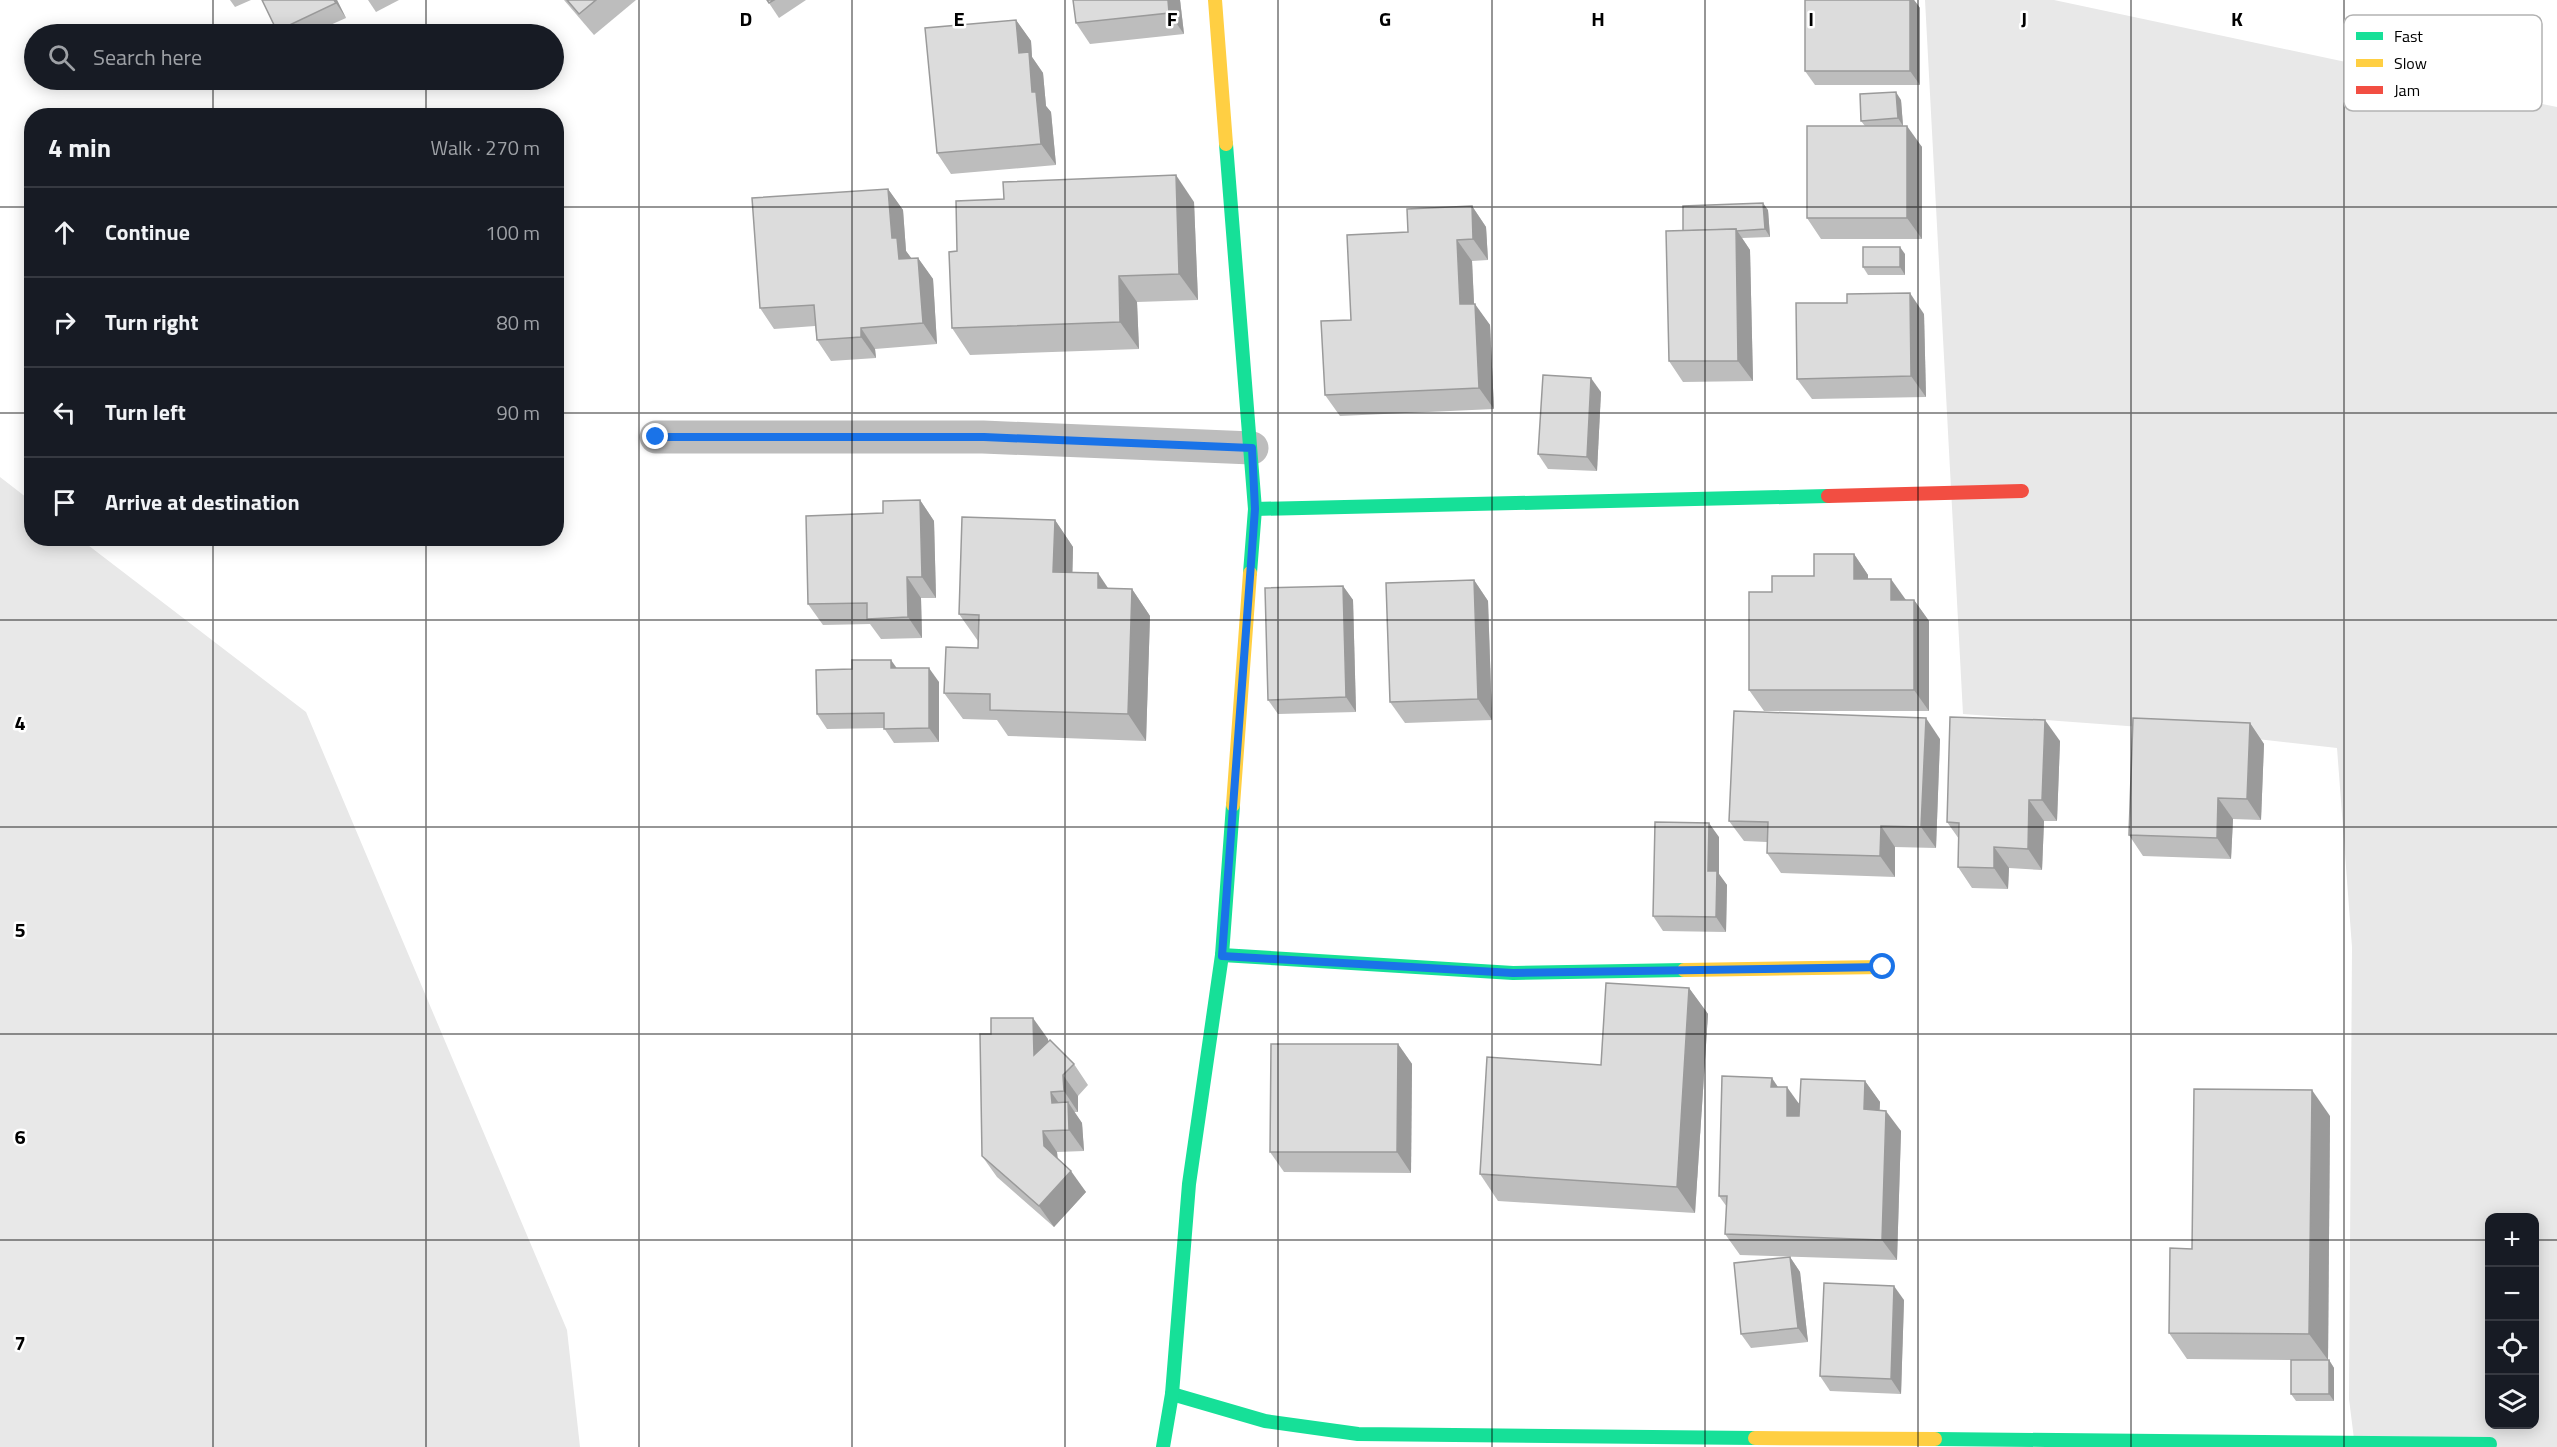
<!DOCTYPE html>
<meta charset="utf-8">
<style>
:root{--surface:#171b24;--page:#20242c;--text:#f1f3f6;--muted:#9ea1a6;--line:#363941}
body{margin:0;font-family:"Titillium Web",sans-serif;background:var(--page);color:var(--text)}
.controls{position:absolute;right:18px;bottom:18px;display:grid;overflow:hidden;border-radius:12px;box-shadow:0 3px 15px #0003}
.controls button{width:54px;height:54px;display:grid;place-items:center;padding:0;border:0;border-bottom:2px solid var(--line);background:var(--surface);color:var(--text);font:30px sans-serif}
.stop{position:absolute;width:18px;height:18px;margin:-14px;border:4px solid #1a73e8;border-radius:50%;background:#fff}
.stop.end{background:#1a73e8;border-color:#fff;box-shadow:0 2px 6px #0008}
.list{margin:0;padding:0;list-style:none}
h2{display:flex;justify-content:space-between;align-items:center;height:78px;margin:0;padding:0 24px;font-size:26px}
h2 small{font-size:20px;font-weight:400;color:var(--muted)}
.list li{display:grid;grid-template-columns:39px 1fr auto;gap:18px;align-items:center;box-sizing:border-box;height:90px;padding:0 24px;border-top:2px solid var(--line)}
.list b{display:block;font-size:22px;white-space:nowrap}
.list em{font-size:20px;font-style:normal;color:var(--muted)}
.icon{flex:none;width:33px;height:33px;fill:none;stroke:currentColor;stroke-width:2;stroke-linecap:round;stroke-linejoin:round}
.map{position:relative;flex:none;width:2557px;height:1447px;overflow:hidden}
.search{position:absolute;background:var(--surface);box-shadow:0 3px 15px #0003;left:24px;top:24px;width:540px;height:66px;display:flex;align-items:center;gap:15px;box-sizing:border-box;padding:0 21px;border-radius:33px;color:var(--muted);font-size:22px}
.panel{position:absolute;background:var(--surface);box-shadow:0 3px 15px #0003;left:24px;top:108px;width:540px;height:438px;border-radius:24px}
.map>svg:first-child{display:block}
.green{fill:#e8e8e8;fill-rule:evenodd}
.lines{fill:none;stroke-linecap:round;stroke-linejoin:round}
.street{stroke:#bdbdbd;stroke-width:33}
.fast{stroke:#16e098;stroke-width:14}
.slow{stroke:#ffcf43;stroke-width:14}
.jam{stroke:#f24e42;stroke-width:14}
.wall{fill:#bdbdbd}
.shaded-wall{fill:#9a9a9a}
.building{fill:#dcdcdc;stroke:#9a9a9a;stroke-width:1.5}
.route{stroke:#1a73e8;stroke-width:8}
.grid{fill:none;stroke:#000;stroke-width:1.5;stroke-opacity:0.55}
.key{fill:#fff;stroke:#b2b2b2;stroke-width:1.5}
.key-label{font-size:16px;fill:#000}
.grid-label{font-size:20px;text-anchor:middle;font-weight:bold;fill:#000;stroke:#fff;stroke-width:5;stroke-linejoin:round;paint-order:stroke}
</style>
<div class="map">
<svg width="2557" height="1447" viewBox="0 0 2557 1447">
<rect width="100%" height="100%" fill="#fff"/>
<g class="green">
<path d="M1925 0H2054L2557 107V1447H2355L2349 1399 2352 947 2337 748 2168 729 1963 714ZM2490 1218H2534V1424H2490Z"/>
<polygon points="0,477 31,501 32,538 80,539 306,712 567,1330 580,1447 0,1447"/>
</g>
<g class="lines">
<polyline class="street" points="656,437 983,437 1252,448"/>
<g class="fast">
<polyline points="1226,144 1255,509 1250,573"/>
<polyline points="1255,509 1828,496"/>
<polyline points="1222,955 1513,973 1684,970"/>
<polyline points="1172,1394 1265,1421 1358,1434 1755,1438"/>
<polyline points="1935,1439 2490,1444"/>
<polyline points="1163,1447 1172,1394 1189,1184 1222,955 1233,805"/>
</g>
<g class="slow">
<polyline points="1215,0 1226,144"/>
<polyline points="1233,805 1250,573"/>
<polyline points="1684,970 1883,967"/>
<polyline points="1755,1438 1935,1439"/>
</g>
<polyline class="jam" points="1828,496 2022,491"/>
</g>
<g class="wall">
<polygon points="230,0 251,0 235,7"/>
<polygon points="337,0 346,18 310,34 279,34 277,31"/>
<polygon points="368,0 399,0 376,12"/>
<polygon points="564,0 636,0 594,35"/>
<polygon points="767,0 806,0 779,18"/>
<polygon points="1073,0 1180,0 1184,34 1090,44 1076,23"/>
<polygon points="1805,0 1914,0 1920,8 1920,85 1815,85 1805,71"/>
<polygon points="1016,20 1031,41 1032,57 1043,73 1046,106 1051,112 1056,165 951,174 937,153"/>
<polygon points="1901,100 1903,126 1922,147 1922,239 1821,239 1807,218 1865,126 1861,121"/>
<polygon points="888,189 903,210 906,251 911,258 918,258 933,279 937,344 875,349 876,358 831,361 817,340 815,326 774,329 760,308"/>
<polygon points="1004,199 1194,202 1198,300 1137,302 1139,349 970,355 952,328 957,251"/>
<polygon points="1472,206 1486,227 1488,260 1472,261 1474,304 1490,325 1494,409 1340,416 1325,395 1351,320 1408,232"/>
<polygon points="1768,210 1770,237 1742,238 1750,250 1753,381 1683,382 1669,361 1683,231"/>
<polygon points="1905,254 1905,275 1868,275 1863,267"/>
<polygon points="1924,314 1926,397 1812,399 1797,379"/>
<polygon points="1601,392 1597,471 1548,469 1538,454"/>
<polygon points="920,500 934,521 936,598 921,598 922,638 881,639 870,624 823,625 808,604 883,513"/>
<polygon points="1055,520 1073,547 1072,573 1108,589 1132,589 1150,616 1146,741 1008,736 997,720 963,719 944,693 978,648 978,641 959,614"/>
<polygon points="1854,554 1868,575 1868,579 1906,600 1914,600 1929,621 1929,711 1764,711 1749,690 1772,592 1814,576"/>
<polygon points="1474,580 1488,601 1492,720 1405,723 1390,702"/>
<polygon points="1343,586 1353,600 1356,712 1278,714 1268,700"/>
<polygon points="897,668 939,682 939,742 894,743 884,728 827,729 817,714"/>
<polygon points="2250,723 2264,744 2261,820 2233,819 2231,859 2143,856 2129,835"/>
<polygon points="1940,739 1936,848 1895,847 1895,877 1781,873 1767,853 1767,842 1744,841 1729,821"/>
<polygon points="2060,741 2057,821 2044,821 2042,870 2009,868 2008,889 1972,888 1958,867 1959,839 1947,822"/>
<polygon points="1719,837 1719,874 1727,885 1726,932 1663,931 1653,916"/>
<polygon points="1689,988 1708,1014 1695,1213 1498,1201 1480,1174 1601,1065"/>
<polygon points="1048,1039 1048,1042 1074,1064 1088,1085 1078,1096 1078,1112 1074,1112 1082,1123 1084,1151 1057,1152 1058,1159 1086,1192 1054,1227 997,1177 982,1156"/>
<polygon points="1398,1044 1412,1064 1411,1173 1284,1172 1270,1152"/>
<polygon points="1865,1081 1880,1102 1879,1110 1901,1131 1897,1260 1740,1255 1725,1234 1727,1207 1719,1196 1778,1087 1800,1104"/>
<polygon points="2330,1116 2328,1360 2329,1360 2334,1368 2334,1401 2296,1401 2291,1394 2291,1360 2187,1359 2169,1333 2192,1249"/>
<polygon points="1790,1257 1800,1272 1808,1342 1751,1348 1741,1334"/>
<polygon points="1904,1300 1901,1394 1830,1391 1820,1376"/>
</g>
<g class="shaded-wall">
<polygon points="334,0 337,0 346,18"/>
<polygon points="1168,0 1180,0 1184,34 1169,13"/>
<polygon points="1910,0 1914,0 1920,8 1920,85 1910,71"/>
<polygon points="1016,20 1031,41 1032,57 1043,73 1046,106 1051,112 1056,165 1041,144 1032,92 1019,53"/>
<polygon points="1896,92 1901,100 1903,126 1898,118"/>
<polygon points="1907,126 1922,147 1922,239 1907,218"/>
<polygon points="1176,175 1194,202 1198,300 1179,274"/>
<polygon points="888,189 903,210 906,251 912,259 899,259 892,238"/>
<polygon points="1763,203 1768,210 1770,237 1765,229"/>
<polygon points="1472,206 1486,227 1488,260 1473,239"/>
<polygon points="1736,229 1750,250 1753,381 1738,361"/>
<polygon points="1457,240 1472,261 1475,325 1460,304"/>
<polygon points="1900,247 1905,254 1905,275 1900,267"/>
<polygon points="918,258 933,279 937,344 923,323"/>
<polygon points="1119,276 1137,302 1139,349 1120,322"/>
<polygon points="1910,293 1924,314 1926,397 1911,376"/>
<polygon points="1475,304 1490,325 1494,409 1479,388"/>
<polygon points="861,328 875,349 876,358 861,337"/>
<polygon points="1591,378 1601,392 1597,471 1587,457"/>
<polygon points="920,500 934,521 936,598 922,577"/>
<polygon points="1055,520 1073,547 1072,598 1053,572"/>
<polygon points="1854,554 1868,575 1868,600 1854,579"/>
<polygon points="1098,573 1116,600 1098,588"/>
<polygon points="907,577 921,598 922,638 908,617"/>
<polygon points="1891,579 1906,600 1891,600"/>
<polygon points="1474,580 1488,601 1492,720 1478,699"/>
<polygon points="1343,586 1353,600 1356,712 1346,697"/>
<polygon points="1132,589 1150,616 1146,741 1128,714"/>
<polygon points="1914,600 1929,621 1929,711 1914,690"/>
<polygon points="891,660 901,674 891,668"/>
<polygon points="929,668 939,682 939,742 929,728"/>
<polygon points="1926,718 1940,739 1936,848 1921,827"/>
<polygon points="2045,720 2060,741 2057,821 2042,800"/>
<polygon points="2250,723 2264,744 2261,820 2247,799"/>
<polygon points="2218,798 2233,819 2231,859 2217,838"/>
<polygon points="2029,800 2044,821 2042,870 2028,849"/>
<polygon points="1709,823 1719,837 1719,874 1727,885 1726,932 1716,917 1708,871"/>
<polygon points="1881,826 1895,847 1895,877 1880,856"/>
<polygon points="1994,847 2009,868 2008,889 1994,868"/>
<polygon points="1689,988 1708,1014 1695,1213 1677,1187"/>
<polygon points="1033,1018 1048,1039 1048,1076 1034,1055"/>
<polygon points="1398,1044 1412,1064 1411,1173 1397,1152"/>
<polygon points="1063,1075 1078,1096 1078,1112 1064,1091"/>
<polygon points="1772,1078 1786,1099 1771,1087"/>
<polygon points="1865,1081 1880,1102 1879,1130 1864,1109"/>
<polygon points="1787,1087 1802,1108 1801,1137 1787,1116"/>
<polygon points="2312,1090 2330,1116 2328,1360 2309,1334"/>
<polygon points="1051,1092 1066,1113 1052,1103"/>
<polygon points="1068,1102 1082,1123 1084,1151 1069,1130"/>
<polygon points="1886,1111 1901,1131 1897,1260 1882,1240"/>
<polygon points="1043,1131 1057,1152 1058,1167 1044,1146"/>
<polygon points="1071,1171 1086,1192 1054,1227 1039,1206"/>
<polygon points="1790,1257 1800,1272 1808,1342 1798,1328"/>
<polygon points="1894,1286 1904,1300 1901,1394 1891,1379"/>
<polygon points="2329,1360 2334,1368 2334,1401 2329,1394"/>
</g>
<g class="building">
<polygon points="262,0 334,0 336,3 277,31"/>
<polygon points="567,0 596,0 579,14"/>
<polygon points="767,0 774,0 769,3"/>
<polygon points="1073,0 1168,0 1169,13 1076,23"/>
<rect x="1805" y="0" width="105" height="71"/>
<polygon points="1016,20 1019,53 1029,52 1032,92 1036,92 1041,144 937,153 925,28"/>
<polygon points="1896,92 1898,118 1861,121 1860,94"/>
<rect x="1807" y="126" width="100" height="92"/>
<polygon points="1176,175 1179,274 1119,276 1120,322 952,328 949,252 957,251 956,201 1004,199 1003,182"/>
<polygon points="888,189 892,238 897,238 899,259 918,258 923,323 861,328 861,337 817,340 814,305 760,308 752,198"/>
<polygon points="1763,203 1765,229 1736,231 1736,229 1683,231 1683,206"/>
<polygon points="1472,206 1473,239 1457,240 1460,304 1475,304 1479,388 1325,395 1321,321 1351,320 1347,235 1408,232 1407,209"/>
<polygon points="1736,229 1738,361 1669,361 1666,231"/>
<rect x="1863" y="247" width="37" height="20"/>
<polygon points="1910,293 1911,376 1797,379 1796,303 1847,303 1847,294"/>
<polygon points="1543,375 1591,378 1587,457 1538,454"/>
<polygon points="920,500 922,577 907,577 908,617 867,619 867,603 808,604 806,516 883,513 883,501"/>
<polygon points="962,517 1055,520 1053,572 1098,573 1098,588 1132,589 1128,714 990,710 990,694 944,693 946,647 978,648 979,615 959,614"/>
<polygon points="1814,554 1854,554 1854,579 1891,579 1891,600 1914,600 1914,690 1749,690 1749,592 1772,592 1772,576 1814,576"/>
<polygon points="1474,580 1478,699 1390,702 1386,583"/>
<polygon points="1343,586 1346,697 1268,700 1265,588"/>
<polygon points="852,660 891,660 891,668 929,668 929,728 884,729 884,713 817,714 816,670 852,669"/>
<polygon points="1734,711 1926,718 1921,827 1881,826 1880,856 1767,853 1768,822 1729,821"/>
<polygon points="1950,717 2045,720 2042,800 2029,800 2028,849 1994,847 1994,868 1958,867 1959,823 1947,822"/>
<polygon points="2133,718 2250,723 2247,799 2218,798 2217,838 2129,835"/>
<polygon points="1655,822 1709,823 1708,871 1717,871 1716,917 1653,916"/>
<polygon points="1606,983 1689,988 1677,1187 1480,1174 1487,1057 1601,1065"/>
<polygon points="991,1018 1033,1018 1034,1055 1050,1040 1074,1064 1063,1075 1064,1091 1051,1092 1052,1103 1068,1102 1069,1130 1043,1131 1044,1146 1071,1171 1039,1206 982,1156 980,1034 991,1034"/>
<polygon points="1271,1044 1398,1044 1397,1152 1270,1152"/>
<polygon points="1722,1076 1772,1078 1771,1087 1787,1087 1787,1116 1799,1116 1801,1079 1865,1081 1864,1109 1886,1111 1882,1240 1725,1234 1727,1196 1719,1196"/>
<polygon points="2194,1089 2312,1090 2309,1334 2169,1333 2170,1248 2192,1249"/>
<polygon points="1790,1257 1798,1328 1741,1334 1734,1263"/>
<polygon points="1824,1283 1894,1286 1891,1379 1820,1376"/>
<rect x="2291" y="1360" width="38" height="34"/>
</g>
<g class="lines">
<polyline class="route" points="656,437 984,437 1252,448 1255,509 1222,956 1513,973 1883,967"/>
</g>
<path class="grid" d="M213 0V34M426 0V34M639 0V1447M852 0V1447M1065 0V1447M1278 0V1447M1492 0V1447M1705 0V1447M1918 0V1447M2131 0V1447M2344 0V1447M213 80V116M426 80V116M0 207H32M556 207H2557M0 413H32M556 413H2557M213 538V1447M426 538V1447M0 620H2557M0 827H2557M0 1034H2557M0 1240H2490M2534 1240H2557"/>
<rect x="2344" y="15" width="198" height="96" rx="9" class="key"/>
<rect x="2356" y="32" width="27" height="8" fill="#16e098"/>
<rect x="2356" y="59" width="27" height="8" fill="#ffcf43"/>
<rect x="2356" y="86" width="27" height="8" fill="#f24e42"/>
<g class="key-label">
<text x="2394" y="42">Fast</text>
<text x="2394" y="69">Slow</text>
<text x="2394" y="96">Jam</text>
</g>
<g class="grid-label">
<text x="746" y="26">D</text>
<text x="959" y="26">E</text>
<text x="1172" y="26">F</text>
<text x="1385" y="26">G</text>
<text x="1598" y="26">H</text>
<text x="1811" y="26">I</text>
<text x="2024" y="26">J</text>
<text x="2237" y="26">K</text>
<text x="20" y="730">4</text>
<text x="20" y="937">5</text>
<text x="20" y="1144">6</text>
<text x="20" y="1350">7</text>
</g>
</svg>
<div class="controls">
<button>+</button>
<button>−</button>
<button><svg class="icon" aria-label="locate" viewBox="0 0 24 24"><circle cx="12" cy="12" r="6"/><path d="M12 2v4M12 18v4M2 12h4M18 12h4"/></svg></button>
<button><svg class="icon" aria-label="layers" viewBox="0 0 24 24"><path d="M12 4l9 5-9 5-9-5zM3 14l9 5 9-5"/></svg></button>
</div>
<div class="stop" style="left:1883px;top:967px"></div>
<div class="stop end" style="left:656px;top:437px"></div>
<div class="search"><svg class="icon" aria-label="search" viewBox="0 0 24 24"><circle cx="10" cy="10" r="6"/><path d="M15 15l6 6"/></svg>Search here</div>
<section class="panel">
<h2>4 min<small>Walk · 270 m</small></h2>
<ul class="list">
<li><svg class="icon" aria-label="ahead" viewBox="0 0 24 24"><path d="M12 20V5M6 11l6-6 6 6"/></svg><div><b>Continue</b></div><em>100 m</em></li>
<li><svg class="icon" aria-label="right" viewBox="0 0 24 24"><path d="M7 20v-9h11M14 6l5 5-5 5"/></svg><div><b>Turn right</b></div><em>80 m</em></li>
<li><svg class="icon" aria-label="left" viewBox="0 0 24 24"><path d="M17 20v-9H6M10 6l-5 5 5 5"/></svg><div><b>Turn left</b></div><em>90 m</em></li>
<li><svg class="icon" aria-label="arrive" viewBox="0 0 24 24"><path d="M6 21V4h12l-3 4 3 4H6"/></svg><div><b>Arrive at destination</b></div></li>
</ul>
</section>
</div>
